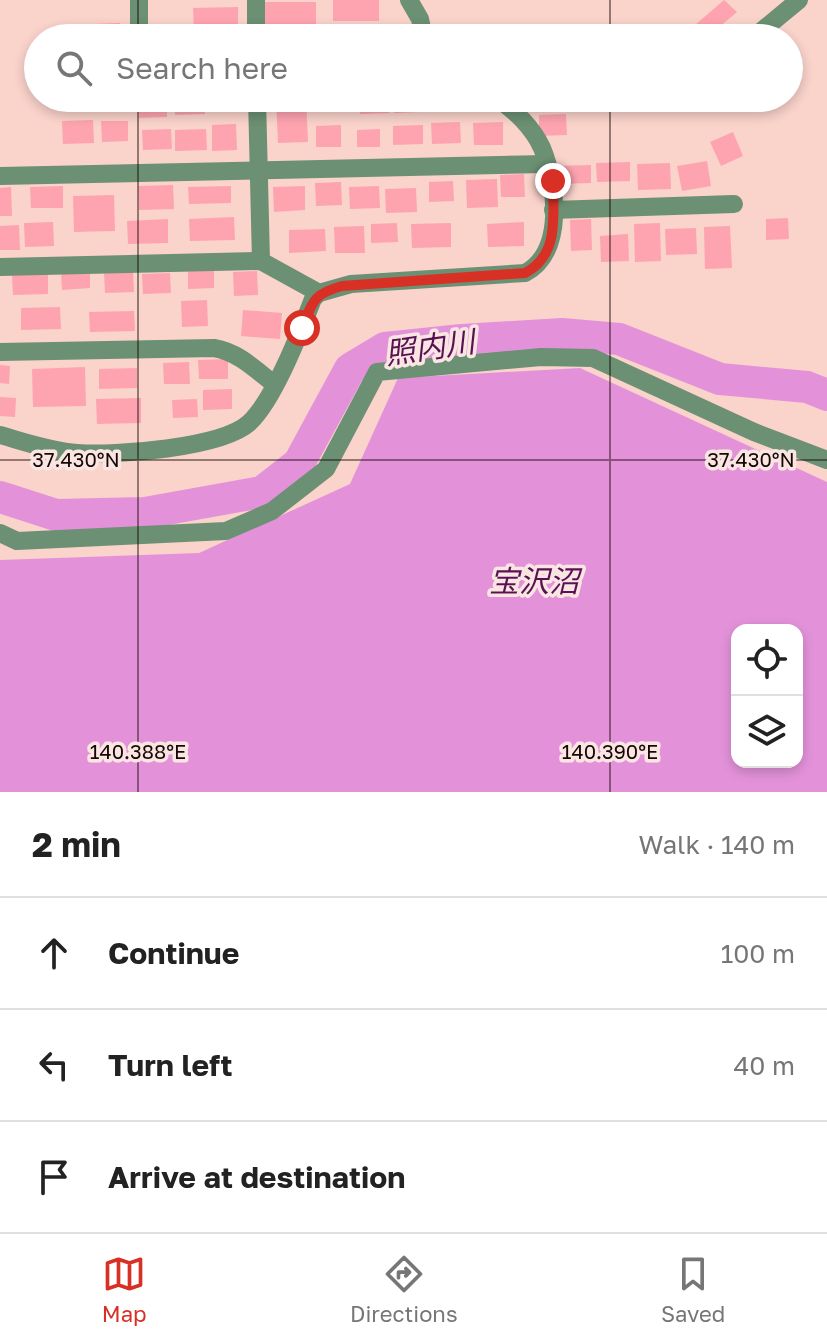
<!DOCTYPE html>
<meta charset="utf-8">
<style>
:root{--surface:#fff;--page:#f2f2f2;--text:#222;--muted:#767676;--line:#e0e0e0;--accent:#d93025}
body{margin:0;font-family:"Golos Text","Noto Sans JP",sans-serif;background:var(--page);color:var(--text)}
.controls{position:absolute;right:24px;bottom:24px;display:grid;overflow:hidden;border-radius:16px;box-shadow:0 4px 12px #0003}
.controls button{width:72px;height:72px;display:grid;place-items:center;padding:0;border:0;border-bottom:2px solid var(--line);background:var(--surface);color:var(--text);font:40px sans-serif}
.stop{position:absolute;width:24px;height:24px;margin:-18px;border:6px solid #d93025;border-radius:50%;background:#fff}
.stop.end{background:#d93025;border-color:#fff;box-shadow:0 2px 8px #0008}
.list{margin:0;padding:0;list-style:none}
h2{display:flex;justify-content:space-between;align-items:center;height:104px;margin:0;padding:0 32px;font-size:34px}
h2 small{font-size:26px;font-weight:400;color:var(--muted)}
.list li{display:grid;grid-template-columns:52px 1fr auto;gap:24px;align-items:center;box-sizing:border-box;height:112px;padding:0 32px;border-top:2px solid var(--line)}
.list b{display:block;font-size:30px;white-space:nowrap}
.list em{font-size:26px;font-style:normal;color:var(--muted)}
.icon{flex:none;width:44px;height:44px;fill:none;stroke:currentColor;stroke-width:2;stroke-linecap:round;stroke-linejoin:round}
.map{position:relative;flex:none;width:827px;height:792px;overflow:hidden}
.search{position:absolute;background:var(--surface);box-shadow:0 4px 12px #0003;left:24px;right:24px;top:24px;height:88px;display:flex;align-items:center;gap:20px;box-sizing:border-box;padding:0 28px;border-radius:44px;color:var(--muted);font-size:30px}
.sheet{height:440px;background:var(--surface)}
nav{display:flex;justify-content:space-around;align-items:center;box-sizing:border-box;height:112px;border-top:2px solid var(--line);background:var(--surface);font-size:22px;color:var(--muted)}
nav a{display:grid;justify-items:center;gap:4px}
nav .on{color:var(--accent)}
.map>svg:first-child{display:block}
.water{fill:#e392da;fill-rule:evenodd}
.lines{fill:none;stroke-linecap:round;stroke-linejoin:round}
.river{stroke:#e392da;stroke-width:32}
.building{fill:#fea4b0}
.minor{stroke:#6b9073;stroke-width:18}
.route{stroke:#d93025;stroke-width:10}
.ticks{fill:none;stroke:#160705;stroke-width:2;stroke-opacity:0.45}
.labels{text-anchor:middle;stroke-width:7;stroke-linejoin:round;paint-order:stroke}
.water-label{font-size:30px;font-style:italic;fill:#591154;stroke:#f9e5e1}
.ticks-label{font-size:20px;text-anchor:middle;fill:#160705;stroke:#f9e5e1;stroke-width:7;stroke-linejoin:round;paint-order:stroke}
</style>
<div class="map">
<svg width="827" height="792" viewBox="0 0 827 792">
<rect width="100%" height="100%" fill="#fad3cb"/>
<path class="water" d="M580 368 827 482V792H0V560L199 553 350 484 398 378ZM737 630H797V762H737Z"/>
<g class="lines">
<polyline class="river" points="0,497 56,515 145,513 262,492 299,463 350,369 385,348 462,340 562,334 619,339 720,379 807,387 827,395"/>
</g>
<g class="building">
<rect x="333" y="0" width="46" height="21"/>
<polygon points="724,0 737,12 706,38 695,25"/>
<polygon points="264,2 316,2 316,28 264,27"/>
<polygon points="238,7 238,31 194,32 193,8"/>
<polygon points="120,23 120,38 65,38 65,25"/>
<polygon points="60,98 103,98 103,102 60,104"/>
<polygon points="138,98 167,98 167,117 139,118"/>
<polygon points="175,98 204,98 205,114 175,115"/>
<polygon points="276,98 306,98 308,142 278,143"/>
<polygon points="322,98 341,98 342,110 322,111"/>
<polygon points="360,98 388,98 389,113 360,114"/>
<polygon points="394,98 421,98 421,112 394,113"/>
<polygon points="433,98 456,98 457,110 434,110"/>
<polygon points="566,114 567,135 539,136 539,115"/>
<polygon points="93,120 94,143 63,144 62,121"/>
<polygon points="101,121 128,121 128,141 102,142"/>
<polygon points="460,122 461,143 432,144 431,123"/>
<polygon points="503,122 503,145 474,145 473,123"/>
<polygon points="236,124 237,150 212,151 212,125"/>
<polygon points="341,125 341,147 316,147 316,126"/>
<polygon points="423,125 423,144 393,145 393,126"/>
<polygon points="171,129 172,149 143,150 142,130"/>
<polygon points="206,129 207,150 175,151 175,130"/>
<polygon points="380,129 380,147 357,147 357,130"/>
<polygon points="733,132 743,156 721,166 710,142"/>
<polygon points="707,161 711,186 682,191 677,166"/>
<polygon points="630,162 630,181 597,182 596,163"/>
<polygon points="670,163 671,189 638,190 637,164"/>
<polygon points="591,165 591,183 556,184 555,166"/>
<polygon points="524,174 525,197 501,197 500,175"/>
<polygon points="497,179 498,207 467,208 466,180"/>
<polygon points="453,181 454,201 429,202 429,182"/>
<polygon points="341,182 342,205 316,206 315,183"/>
<polygon points="173,185 174,209 139,210 138,186"/>
<polygon points="63,186 63,208 31,208 30,187"/>
<polygon points="231,186 231,203 189,204 188,187"/>
<polygon points="305,186 305,210 274,212 273,187"/>
<polygon points="379,186 380,208 350,209 349,187"/>
<polygon points="11,187 12,216 0,216 0,188"/>
<polygon points="416,188 417,212 386,213 385,189"/>
<polygon points="114,195 115,231 74,232 73,196"/>
<polygon points="234,217 235,240 190,241 189,219"/>
<polygon points="788,218 789,239 766,240 766,219"/>
<polygon points="168,219 168,243 128,244 127,221"/>
<polygon points="591,219 592,250 571,251 570,220"/>
<polygon points="53,222 54,246 25,247 24,223"/>
<polygon points="524,222 524,246 488,247 487,224"/>
<polygon points="397,223 398,242 371,243 371,224"/>
<polygon points="451,223 451,247 412,248 411,224"/>
<polygon points="660,223 661,261 635,262 634,224"/>
<polygon points="19,225 20,250 0,250 0,226"/>
<polygon points="364,226 365,253 335,253 334,227"/>
<polygon points="730,226 732,268 705,269 704,227"/>
<polygon points="696,228 697,254 666,255 665,229"/>
<polygon points="325,229 326,251 289,253 289,230"/>
<polygon points="628,234 629,261 601,262 600,236"/>
<polygon points="214,270 214,288 188,289 188,271"/>
<polygon points="257,271 258,295 234,296 233,272"/>
<polygon points="90,272 90,288 62,290 61,273"/>
<polygon points="133,272 134,292 105,293 104,273"/>
<polygon points="170,273 171,293 143,294 142,274"/>
<polygon points="48,274 48,294 13,295 12,275"/>
<polygon points="207,300 208,326 182,327 181,301"/>
<polygon points="60,307 61,329 21,330 21,308"/>
<polygon points="243,310 282,313 280,339 241,336"/>
<polygon points="134,311 135,331 90,332 89,312"/>
<polygon points="228,359 228,379 199,379 198,360"/>
<polygon points="189,362 190,384 164,384 163,363"/>
<polygon points="0,365 10,366 9,384 0,383"/>
<polygon points="85,367 86,406 33,407 32,369"/>
<polygon points="137,368 137,388 99,389 99,369"/>
<polygon points="232,389 232,409 203,410 203,390"/>
<polygon points="0,397 16,398 15,417 0,416"/>
<polygon points="141,398 141,423 97,424 96,399"/>
<polygon points="197,399 198,417 173,418 172,400"/>
</g>
<g class="lines">
<g class="minor">
<polyline points="139,0 139,38"/>
<polyline points="256,0 256,38"/>
<polyline points="409,0 420,19 424,38"/>
<polyline points="753,38 799,0"/>
<polyline points="257,98 261,261 319,293"/>
<polyline points="0,176 547,164"/>
<polyline points="553,210 734,204"/>
<polyline points="0,267 261,261"/>
<path d="M0 352 214 348C238 352 255 369 274 384"/>
<path d="M0 435C25 442 51 451 77 453 115 456 221 448 249 423 274 400 300 332 313 299L319 293 351 284 525 273C565 252 557 184 542 148 533 128 514 109 496 98"/>
<polyline points="0,533 17,541 226,531 272,511 326,469 377,372 541,357 593,358 754,432 827,460"/>
</g>
</g>
<g class="lines">
<path class="route" d="M302 328C313 301 313 294 342 286L525 273C560 255 553 215 553 181"/>
</g>
<path class="ticks" d="M138 0V38M610 0V38M138 98V792M610 98V792M0 460H827"/>
<g class="labels">
<g class="water-label">
<text transform="translate(430 348) rotate(-8)" y="10">照内川</text>
<text x="534" y="592">宝沢沼</text>
</g>
</g>
<g class="ticks-label">
<text x="76" y="467">37.430°N</text>
<text x="751" y="467">37.430°N</text>
<text x="138" y="759">140.388°E</text>
<text x="610" y="759">140.390°E</text>
</g>
</svg>
<div class="controls">
<button><svg class="icon" aria-label="locate" viewBox="0 0 24 24"><circle cx="12" cy="12" r="6"/><path d="M12 2v4M12 18v4M2 12h4M18 12h4"/></svg></button>
<button><svg class="icon" aria-label="layers" viewBox="0 0 24 24"><path d="M12 4l9 5-9 5-9-5zM3 14l9 5 9-5"/></svg></button>
</div>
<div class="stop" style="left:302px;top:328px"></div>
<div class="stop end" style="left:553px;top:181px"></div>
<div class="search"><svg class="icon" aria-label="search" viewBox="0 0 24 24"><circle cx="10" cy="10" r="6"/><path d="M15 15l6 6"/></svg>Search here</div>
</div>
<section class="sheet">
<h2>2 min<small>Walk · 140 m</small></h2>
<ul class="list">
<li><svg class="icon" aria-label="ahead" viewBox="0 0 24 24"><path d="M12 20V5M6 11l6-6 6 6"/></svg><div><b>Continue</b></div><em>100 m</em></li>
<li><svg class="icon" aria-label="left" viewBox="0 0 24 24"><path d="M17 20v-9H6M10 6l-5 5 5 5"/></svg><div><b>Turn left</b></div><em>40 m</em></li>
<li><svg class="icon" aria-label="arrive" viewBox="0 0 24 24"><path d="M6 21V4h12l-3 4 3 4H6"/></svg><div><b>Arrive at destination</b></div></li>
</ul>
</section>
<nav>
<a class="on"><svg class="icon" aria-label="map" viewBox="0 0 24 24"><path d="M3 6l6-2 6 2 6-2v14l-6 2-6-2-6 2zM9 4v14M15 6v14"/></svg>Map</a>
<a><svg class="icon" aria-label="directions" viewBox="0 0 24 24"><path d="M12 3l9 9-9 9-9-9zM9 14v-3h6M13 9l2 2-2 2"/></svg>Directions</a>
<a><svg class="icon" aria-label="saved" viewBox="0 0 24 24"><path d="M7 4h10v16l-5-4-5 4z"/></svg>Saved</a>
</nav>
